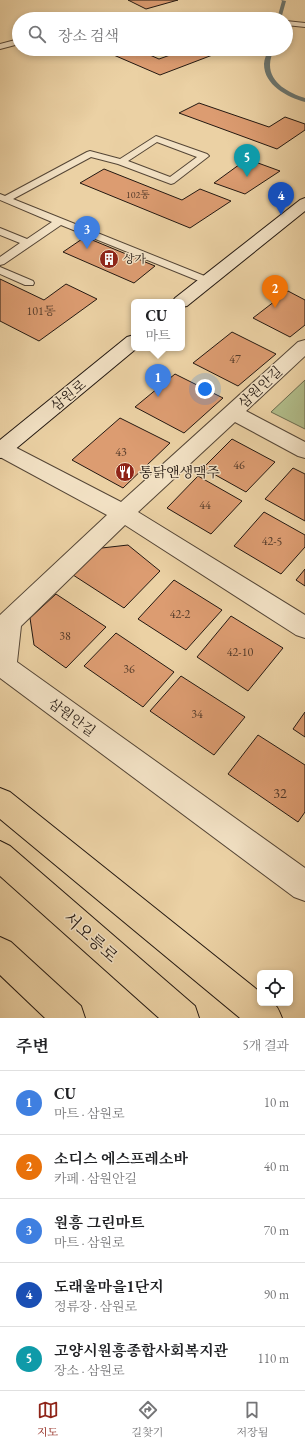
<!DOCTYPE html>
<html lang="ko">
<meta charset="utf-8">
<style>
:root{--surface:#fff;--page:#f6f6f6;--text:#202124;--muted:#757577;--line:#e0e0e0;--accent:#8f2418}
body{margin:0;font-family:"EB Garamond","Noto Serif KR",serif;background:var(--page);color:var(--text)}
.controls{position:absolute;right:12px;bottom:12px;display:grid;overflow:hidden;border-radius:6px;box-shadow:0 2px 6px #0003}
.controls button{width:36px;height:36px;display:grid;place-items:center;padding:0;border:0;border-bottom:1px solid var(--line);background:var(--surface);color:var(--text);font:20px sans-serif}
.you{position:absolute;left:205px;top:389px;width:14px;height:14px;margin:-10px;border:3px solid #fff;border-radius:50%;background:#1a73e8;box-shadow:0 0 0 6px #1a73e833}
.badge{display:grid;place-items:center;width:26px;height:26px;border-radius:50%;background:var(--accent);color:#fff;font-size:13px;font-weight:700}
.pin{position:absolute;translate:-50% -33px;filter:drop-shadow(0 1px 2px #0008)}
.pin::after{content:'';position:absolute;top:21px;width:14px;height:12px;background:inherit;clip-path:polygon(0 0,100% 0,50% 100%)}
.popup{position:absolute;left:131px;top:299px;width:54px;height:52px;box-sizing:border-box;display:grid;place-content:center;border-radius:6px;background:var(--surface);filter:drop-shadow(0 1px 3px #0005);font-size:13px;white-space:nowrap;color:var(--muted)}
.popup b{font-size:15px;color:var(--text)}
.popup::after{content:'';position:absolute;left:50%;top:100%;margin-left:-8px;border:8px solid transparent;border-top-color:var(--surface)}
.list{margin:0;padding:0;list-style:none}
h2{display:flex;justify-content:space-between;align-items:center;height:52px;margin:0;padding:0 16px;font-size:17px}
h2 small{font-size:13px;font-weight:400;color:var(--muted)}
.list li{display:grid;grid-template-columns:26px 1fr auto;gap:12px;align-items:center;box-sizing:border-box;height:64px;padding:0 16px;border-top:1px solid var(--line)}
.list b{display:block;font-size:15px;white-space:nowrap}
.list p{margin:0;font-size:13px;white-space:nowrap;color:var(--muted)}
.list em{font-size:13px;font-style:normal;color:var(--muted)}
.icon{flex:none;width:22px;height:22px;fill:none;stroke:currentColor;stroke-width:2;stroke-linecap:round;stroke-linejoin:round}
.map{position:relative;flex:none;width:305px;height:1018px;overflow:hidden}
.search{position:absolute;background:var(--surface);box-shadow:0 2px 6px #0003;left:12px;right:12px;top:12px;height:44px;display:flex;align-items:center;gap:10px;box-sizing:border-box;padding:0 14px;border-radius:22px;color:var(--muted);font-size:15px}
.sheet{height:372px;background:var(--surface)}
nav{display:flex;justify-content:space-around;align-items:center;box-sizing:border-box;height:56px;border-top:1px solid var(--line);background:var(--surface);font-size:11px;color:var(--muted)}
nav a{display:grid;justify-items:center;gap:2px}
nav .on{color:var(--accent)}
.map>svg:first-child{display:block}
.green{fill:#b1bd8a;stroke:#6a6a4e}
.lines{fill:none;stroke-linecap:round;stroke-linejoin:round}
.stream{fill:#6b7670;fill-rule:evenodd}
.building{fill:#dc9c71;stroke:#231811}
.lane-casing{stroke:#554636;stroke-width:2}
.street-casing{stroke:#554636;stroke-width:2}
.secondary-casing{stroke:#231811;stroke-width:2}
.primary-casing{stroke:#231811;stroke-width:2}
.lane{fill:#f2e1c4;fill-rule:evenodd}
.street{fill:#f2e1c4;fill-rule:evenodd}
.secondary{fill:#f2e1c4;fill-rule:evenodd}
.primary{fill:#ebd1a4;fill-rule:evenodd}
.labels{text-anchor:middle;stroke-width:3;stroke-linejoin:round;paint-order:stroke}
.far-number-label{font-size:10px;fill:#513929}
.far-poi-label{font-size:12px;fill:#231811;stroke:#f2e1c4;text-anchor:start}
.number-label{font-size:12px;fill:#513929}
.street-label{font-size:14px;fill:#231811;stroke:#f2e1c4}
.poi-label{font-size:14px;fill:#231811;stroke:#f2e1c4;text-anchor:start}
.near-number-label{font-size:14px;fill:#513929}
.near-street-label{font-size:17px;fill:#231811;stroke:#f2e1c4}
</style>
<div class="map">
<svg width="305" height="1018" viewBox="0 0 305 1018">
<rect width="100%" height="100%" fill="#ebd1a4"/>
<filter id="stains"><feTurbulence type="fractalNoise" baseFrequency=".005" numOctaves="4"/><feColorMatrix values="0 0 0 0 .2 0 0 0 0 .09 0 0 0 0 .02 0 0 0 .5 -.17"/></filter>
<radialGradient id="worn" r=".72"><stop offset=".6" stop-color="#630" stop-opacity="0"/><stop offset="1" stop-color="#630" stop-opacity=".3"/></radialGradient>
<polygon class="green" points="305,380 305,429 271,412"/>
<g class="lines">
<g class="stream">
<polygon points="281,0 286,1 281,19 277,19 282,1"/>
<path d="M268 49H274C272 54 270 59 270 65 270 83 289 93 305 98V102C287 97 264 85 264 64 264 59 267 54 268 49Z"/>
</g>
</g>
<g class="building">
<polygon points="128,0 178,0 146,9"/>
<polygon points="119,49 136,49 159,59 187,49 219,49 223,51 160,75 109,53"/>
<polygon points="199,103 269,127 285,117 305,124 305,130 277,149 179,113"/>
<polygon points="247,159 280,171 245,194 214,183"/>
<polygon points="104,169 182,200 200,189 231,201 190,228 80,183"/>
<polygon points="85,237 155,266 134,283 63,252"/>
<polygon points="0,279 44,300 66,284 97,299 39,341 0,321"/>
<polygon points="288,291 305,300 305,325 290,337 253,318"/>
<polygon points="232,332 276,354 238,386 193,363"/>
<polygon points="175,374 223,398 184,433 135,407"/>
<polygon points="120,418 170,443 123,488 72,460"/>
<polygon points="232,439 275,462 246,492 203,468"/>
<polygon points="293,468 305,474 305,521 265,499"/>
<polygon points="198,476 242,501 211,534 167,508"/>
<polygon points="264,512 305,535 305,547 281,574 234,546"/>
<polygon points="128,545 160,571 124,608 70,573 93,549"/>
<polygon points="305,569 305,586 296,580"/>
<polygon points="174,580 222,610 186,650 138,619"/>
<polygon points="56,594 106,627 66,668 34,645 30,618"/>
<polygon points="231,616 283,648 248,691 197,657"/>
<polygon points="116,633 174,672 143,707 84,666"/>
<polygon points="181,676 245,717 214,755 150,711"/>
<polygon points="305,712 305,737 293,729"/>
<polygon points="258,735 305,765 305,812 298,822 228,774"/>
</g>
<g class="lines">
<defs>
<g id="lane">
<polygon points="193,17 238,17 242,19 192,19"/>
<polygon points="286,21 305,23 305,27 286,25"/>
<polygon points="19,39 19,44 0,49 0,44"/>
<path d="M156 136 207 154 209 156 174 183 171 184 118 164 91 157 13 199 212 279 213 281 212 283H204L61 225 4 264 0 265V257L20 243 0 235V228L27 239 52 222 0 200V194L5 196 87 152 90 151 120 159ZM157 142 197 157 170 177 128 161Z"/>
<polygon points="0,267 33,281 34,283 33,285 25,285 0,274"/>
</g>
<polygon id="street" points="305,340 305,356 246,411 305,442 305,458 298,456 235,422 138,512 305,615 305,638 296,635 125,525 21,626 17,662 305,868 305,901 294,897 0,678 0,615 107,515 0,457 0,441 7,443 121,502 298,342"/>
<g id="secondary">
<polygon points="305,198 305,211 187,306 182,307 182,302 172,302 175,298 300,200"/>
<polygon points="134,335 134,348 137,348 7,456 0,458 0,440 127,337"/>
</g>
<g id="primary">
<path d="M0 788 10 792 260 992V1003C276 1003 276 1003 282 1018H240L0 819Z"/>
<polygon points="0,841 10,846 195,1006 199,1018 159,1018 0,876"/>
<polygon points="0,937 11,942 81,1006 85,1018 45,1018 0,975"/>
</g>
</defs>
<use href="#lane" class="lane-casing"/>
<use href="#street" class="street-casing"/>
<use href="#secondary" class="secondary-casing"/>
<use href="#primary" class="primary-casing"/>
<use href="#lane" class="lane"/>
<use href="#street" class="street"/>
<use href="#secondary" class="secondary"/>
<use href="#primary" class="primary"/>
</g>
<defs>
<symbol id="building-disc" viewBox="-11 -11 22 22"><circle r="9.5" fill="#8f2418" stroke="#f2e1c4"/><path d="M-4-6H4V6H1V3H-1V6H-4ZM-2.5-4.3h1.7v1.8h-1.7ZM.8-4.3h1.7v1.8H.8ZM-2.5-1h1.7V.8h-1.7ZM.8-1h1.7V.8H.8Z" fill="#fff"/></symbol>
<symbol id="restaurant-disc" viewBox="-11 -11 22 22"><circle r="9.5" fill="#8f2418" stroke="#f2e1c4"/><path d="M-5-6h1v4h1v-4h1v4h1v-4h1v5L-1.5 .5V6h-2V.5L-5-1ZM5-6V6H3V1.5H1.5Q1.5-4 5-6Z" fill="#fff"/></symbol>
</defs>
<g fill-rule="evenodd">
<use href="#building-disc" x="98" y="248" width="22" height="22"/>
<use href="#restaurant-disc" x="114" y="461" width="22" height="22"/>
</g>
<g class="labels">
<g class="far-number-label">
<text x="138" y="198">102동</text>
</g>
<g class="far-poi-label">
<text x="123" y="263">상가</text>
</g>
<g class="number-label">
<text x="41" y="315">101동</text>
<text x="235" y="363">47</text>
<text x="121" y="456">43</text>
<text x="239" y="469">46</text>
<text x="205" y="509">44</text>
<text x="272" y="545">42-5</text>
<text x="180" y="618">42-2</text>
<text x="65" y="640">38</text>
<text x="240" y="656">42-10</text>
<text x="129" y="673">36</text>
<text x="197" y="718">34</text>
</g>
<g class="street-label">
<text transform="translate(260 387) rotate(-43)" y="5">삼원안길</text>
<text transform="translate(68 395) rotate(-39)" y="5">삼원로</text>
<text transform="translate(72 717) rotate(36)" y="5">삼원안길</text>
</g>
<g class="poi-label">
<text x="139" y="477">통닭앤생맥주</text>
</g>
<g class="near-number-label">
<text x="280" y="798">32</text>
</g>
<g class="near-street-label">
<text transform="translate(91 937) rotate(42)" y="6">서오릉로</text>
</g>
</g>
<rect width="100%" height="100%" filter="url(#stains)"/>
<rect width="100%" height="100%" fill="url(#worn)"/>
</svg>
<div class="controls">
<button><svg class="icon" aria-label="locate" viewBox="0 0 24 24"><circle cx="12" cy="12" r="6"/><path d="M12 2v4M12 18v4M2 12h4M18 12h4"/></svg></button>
</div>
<div class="you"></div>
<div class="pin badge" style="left:158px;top:397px;background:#3f7fe0">1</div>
<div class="popup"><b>CU</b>마트</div>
<div class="pin badge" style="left:275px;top:308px;background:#e8710a">2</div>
<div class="pin badge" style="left:87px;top:249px;background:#3f7fe0">3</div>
<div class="pin badge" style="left:281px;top:215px;background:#1a4fb4">4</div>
<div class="pin badge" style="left:247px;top:177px;background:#0f9aa8">5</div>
<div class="search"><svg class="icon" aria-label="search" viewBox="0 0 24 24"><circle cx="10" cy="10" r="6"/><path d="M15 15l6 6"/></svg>장소 검색</div>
</div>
<section class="sheet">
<h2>주변<small>5개 결과</small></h2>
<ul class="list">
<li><span class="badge" style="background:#3f7fe0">1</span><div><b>CU</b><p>마트 · 삼원로</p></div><em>10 m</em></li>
<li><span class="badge" style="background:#e8710a">2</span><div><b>소디스 에스프레소바</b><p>카페 · 삼원안길</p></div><em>40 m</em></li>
<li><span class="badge" style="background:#3f7fe0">3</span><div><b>원흥 그린마트</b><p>마트 · 삼원로</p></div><em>70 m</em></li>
<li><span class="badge" style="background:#1a4fb4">4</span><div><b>도래울마을1단지</b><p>정류장 · 삼원로</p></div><em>90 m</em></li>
<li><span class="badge" style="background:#0f9aa8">5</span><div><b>고양시원흥종합사회복지관</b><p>장소 · 삼원로</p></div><em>110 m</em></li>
</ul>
</section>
<nav>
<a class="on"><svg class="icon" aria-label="map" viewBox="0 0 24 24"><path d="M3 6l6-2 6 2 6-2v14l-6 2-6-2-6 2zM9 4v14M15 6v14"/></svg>지도</a>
<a><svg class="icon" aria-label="directions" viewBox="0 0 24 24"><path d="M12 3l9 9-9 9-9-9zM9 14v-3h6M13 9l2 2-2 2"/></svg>길찾기</a>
<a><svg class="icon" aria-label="saved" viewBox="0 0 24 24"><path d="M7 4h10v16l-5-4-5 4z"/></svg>저장됨</a>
</nav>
